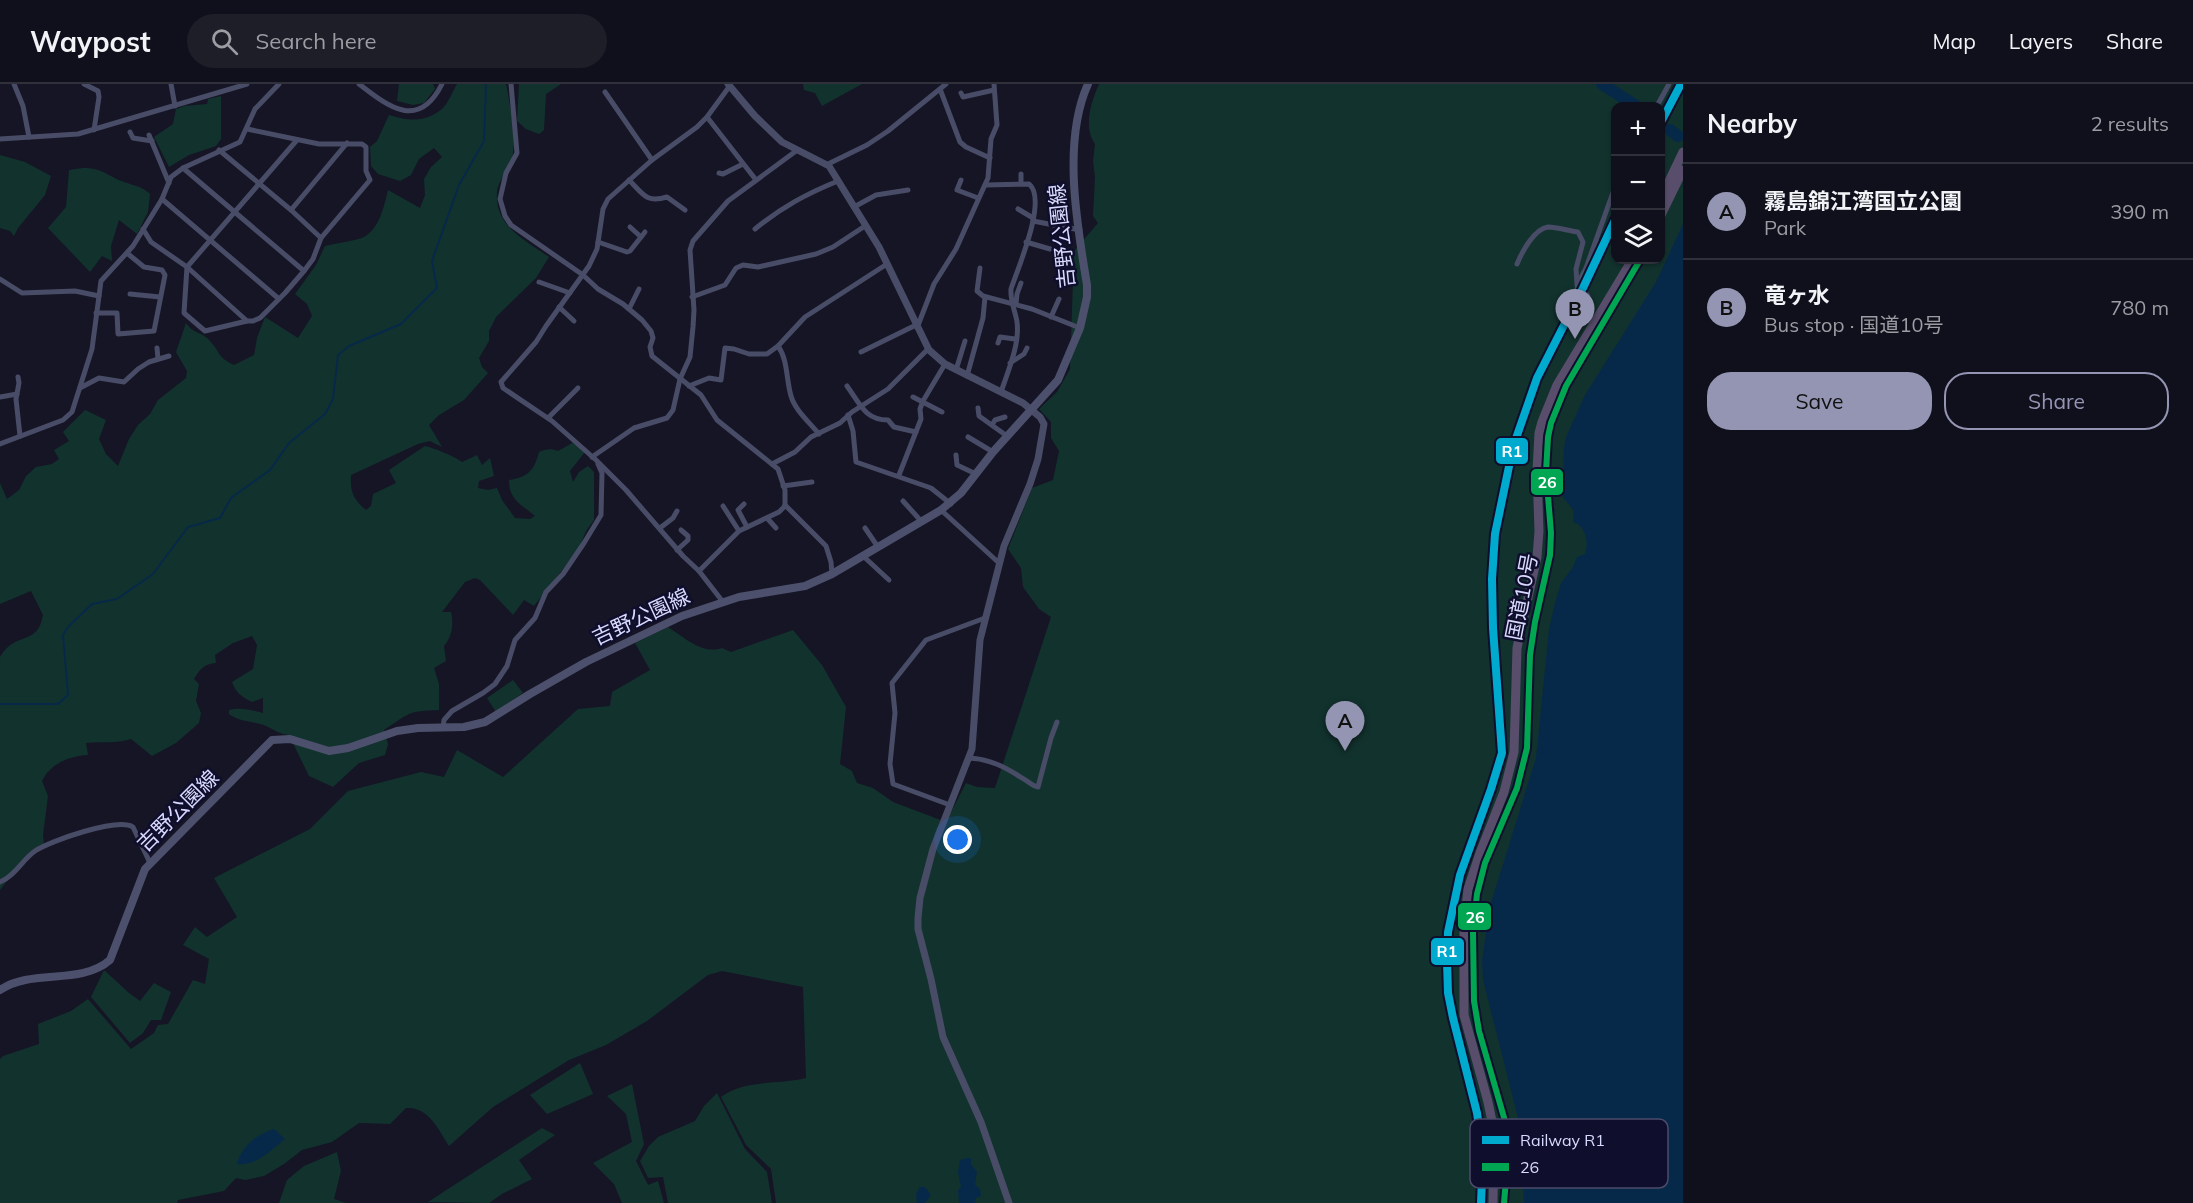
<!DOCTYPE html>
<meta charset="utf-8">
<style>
:root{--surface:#10101c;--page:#1e1e29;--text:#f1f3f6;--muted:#9c9da3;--line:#30303b;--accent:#9495b3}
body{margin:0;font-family:Mulish,"Noto Sans JP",sans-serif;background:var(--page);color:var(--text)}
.controls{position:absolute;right:18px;top:18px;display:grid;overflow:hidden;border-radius:12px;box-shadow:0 2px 4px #0004}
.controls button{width:54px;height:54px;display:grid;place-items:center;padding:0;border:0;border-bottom:2px solid var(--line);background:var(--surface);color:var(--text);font:30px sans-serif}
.you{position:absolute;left:958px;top:756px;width:21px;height:21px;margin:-15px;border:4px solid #fff;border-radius:50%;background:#1a73e8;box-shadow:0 0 0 9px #1a73e833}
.badge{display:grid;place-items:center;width:39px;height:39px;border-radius:50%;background:var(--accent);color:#111;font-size:20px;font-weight:700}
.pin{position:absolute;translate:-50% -50px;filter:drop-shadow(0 2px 3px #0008)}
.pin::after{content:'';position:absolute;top:32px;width:21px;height:18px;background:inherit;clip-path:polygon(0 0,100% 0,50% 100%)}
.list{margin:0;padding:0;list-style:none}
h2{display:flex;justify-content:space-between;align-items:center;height:78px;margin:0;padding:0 24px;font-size:26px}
h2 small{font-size:20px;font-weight:400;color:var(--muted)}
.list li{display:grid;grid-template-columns:39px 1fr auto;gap:18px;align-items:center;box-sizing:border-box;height:96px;padding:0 24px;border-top:2px solid var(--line)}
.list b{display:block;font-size:22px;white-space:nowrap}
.list p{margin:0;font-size:20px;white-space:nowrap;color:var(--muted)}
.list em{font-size:20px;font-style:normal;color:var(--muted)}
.actions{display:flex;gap:12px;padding:18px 24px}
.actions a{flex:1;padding:14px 0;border:2px solid var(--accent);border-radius:24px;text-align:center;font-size:21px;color:var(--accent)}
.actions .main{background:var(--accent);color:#111}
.icon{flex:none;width:33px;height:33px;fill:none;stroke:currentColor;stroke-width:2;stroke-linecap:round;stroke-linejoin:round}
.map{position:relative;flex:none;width:1683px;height:1119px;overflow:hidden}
header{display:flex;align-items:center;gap:36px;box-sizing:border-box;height:84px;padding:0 30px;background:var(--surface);border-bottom:2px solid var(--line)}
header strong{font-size:28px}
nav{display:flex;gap:33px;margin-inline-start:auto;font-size:21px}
.search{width:420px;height:54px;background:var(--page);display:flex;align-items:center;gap:15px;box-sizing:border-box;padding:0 21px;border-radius:33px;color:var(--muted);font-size:22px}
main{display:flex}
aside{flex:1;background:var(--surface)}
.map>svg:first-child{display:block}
.green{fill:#12322e;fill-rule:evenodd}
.water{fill:#072949}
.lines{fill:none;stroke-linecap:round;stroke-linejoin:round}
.stream{stroke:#072949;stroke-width:2}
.river{stroke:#072949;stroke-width:12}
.minor{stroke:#494c66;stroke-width:5}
.tertiary{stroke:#494c66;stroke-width:7}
.secondary{stroke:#4d506c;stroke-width:8}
.trunk{stroke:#584e6c;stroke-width:9}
.rail{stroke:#415c6b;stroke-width:2;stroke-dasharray:9 8;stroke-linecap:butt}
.bus-1-casing{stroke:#0f0e2c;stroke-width:10}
.bus-1{stroke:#00a651;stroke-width:6}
.rail-1-casing{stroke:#0f0e2c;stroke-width:12}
.rail-1{stroke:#00a9ce;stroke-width:8}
.labels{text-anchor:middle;stroke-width:5;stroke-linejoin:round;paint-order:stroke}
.street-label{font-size:21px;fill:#d9daff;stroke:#0f0e2c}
.key{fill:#0f0e2c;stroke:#4c4b6b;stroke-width:1.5}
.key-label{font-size:16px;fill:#d9daff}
.line-badge{stroke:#0f0e2c;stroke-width:2}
.badge-label{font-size:16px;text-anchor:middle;font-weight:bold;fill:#fff}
</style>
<header>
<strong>Waypost</strong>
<div class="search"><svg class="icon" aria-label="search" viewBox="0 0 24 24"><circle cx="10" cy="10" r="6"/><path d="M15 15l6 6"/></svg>Search here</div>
<nav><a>Map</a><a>Layers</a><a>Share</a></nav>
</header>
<main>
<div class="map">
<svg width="1683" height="1119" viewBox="0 0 1683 1119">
<rect width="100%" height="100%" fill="#151525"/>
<g class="green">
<polygon points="399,0 433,0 435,5 424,19 413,21 397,17"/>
<path d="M457 0H506C510 19 517 56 512 74 509 86 498 96 497 108 494 142 525 156 549 173L536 194 496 233 489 247V257L479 274 482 283 488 289 464 316 439 331 429 341 442 363 430 357 418 360 351 391C350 408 353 415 366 426L371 422 373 410 396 399 389 386 425 362C434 364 456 373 462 378L477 371 482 381 490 374 494 392 479 397 478 404 488 406 497 404 502 416 515 434 530 435 535 432C521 420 509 416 509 396 528 393 534 387 539 368 545 365 551 364 558 367L574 358 585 368 570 387 573 398 579 388 588 382 594 388V436L586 447 578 466 534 522 524 516 513 531 480 496 475 494 465 498 442 528H451C454 541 452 552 444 562L446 577 434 584 439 600V626C407 627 410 629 384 646L388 660 385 671 359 679 333 703 309 692 289 651C279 650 275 646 266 642 254 637 239 638 229 630V626C241 623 250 626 263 629V614L252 618C241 613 236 608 232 598L253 585 257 561 252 552 233 559 215 571 216 579C204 580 200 585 194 595L199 600 196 617 201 629 199 639 176 659 152 672 131 655C115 660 102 657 86 659L88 671C69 672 50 680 42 697L48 712 43 751 44 761 14 788 0 806V573C12 552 29 558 38 545 41 541 42 535 43 531L31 507 0 520V399L7 415 19 406 26 392 36 383 52 380 59 375 54 366 69 357 63 348 85 326 106 336 99 355 106 370 118 382 129 355 138 341 150 330 158 316 186 294 187 287 176 268 186 239C193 250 203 248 210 257 221 269 217 273 234 281L254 271 257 254 265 233 298 254 312 232 307 220 295 210 316 181 325 162C336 159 355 157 364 153 380 144 384 122 388 106L420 124 425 111 424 95 431 83 442 73 434 64 419 75 411 91 400 97 378 90 371 82 370 63 377 57 389 31C408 37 426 39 443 24 448 19 453 7 457 0Z"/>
<polygon points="519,0 561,0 546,10 544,46 539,50 526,45 517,37"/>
<polygon points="803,0 862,0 822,22 815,9 804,6"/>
<path d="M1099 0H1683V1119H776L771 1085 746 1061 721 1013C745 995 778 1001 806 994L803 903 722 887 708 891 647 937 606 961 569 976 493 1023 449 1062C439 1046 428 1022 406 1024L390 1040 359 1039 332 1058 302 1066 284 1080 264 1092 245 1096 236 1094 224 1107 178 1116 177 1119H0V975L3 972 39 960 38 940 71 927 88 915 131 965 154 949 158 941 168 940 193 896 205 900 209 875 183 861 195 843 207 853 237 833 214 794 310 745 348 707 421 688 444 693 457 666 503 693 578 625 610 622 612 608 650 586 635 559 668 543C684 553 702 571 722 564L731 568 793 546 822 581 846 623 840 680 852 687 857 699 873 704 893 718 946 738 966 699 977 703 995 704 1051 533 1039 525 1023 503 1021 484 1008 465 1032 404 1053 396 1059 367 1051 354V338L1039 325 1057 308 1070 285 1074 167 1098 139 1093 132 1095 93 1093 77 1095 60C1083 43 1091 18 1099 0ZM1616 22H1660V176H1616Z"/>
<polygon points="221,12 221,55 216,62 189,71 169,83 154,53 173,40 176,25 184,22 207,20 208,15"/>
<polygon points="0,71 25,78 51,92 45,111 18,144 14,152 10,147 0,144"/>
<path d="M83 84C103 84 107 92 124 98 135 102 141 102 150 110L148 128 137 150 119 136 111 162 112 177 102 172 90 188 48 144 66 123 69 86Z"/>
<polygon points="513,596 523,609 496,628 487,614"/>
<polygon points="104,886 129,909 140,917 154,899 171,908 161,936 151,936 143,949 130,959 91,913"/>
<polygon points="580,979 593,1010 547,1030 530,1011"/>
<polygon points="632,1000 644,1060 636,1077 648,1101 658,1097 664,1119 622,1119 614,1100 593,1079 632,1058 626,1030 607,1012"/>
<polygon points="717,1009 745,1065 767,1088 772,1119 668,1119 663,1093 648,1094 640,1077 649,1062 658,1053 695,1037 704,1022"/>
<polygon points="542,1044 555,1051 519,1076 532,1095 502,1110 489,1119 428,1118"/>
<polygon points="337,1068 341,1087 334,1115 346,1119 279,1119 287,1096 304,1082"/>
</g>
<g class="water">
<path d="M1683 140V1119H1524L1520 1042 1483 896 1482 876 1490 822 1536 674 1549 545 1555 519 1561 499 1573 483 1577 473 1585 470C1589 458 1586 442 1573 438L1574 427 1563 413 1564 363 1566 353 1585 311 1656 198Z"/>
<path d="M274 1045 285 1055C271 1066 255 1083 237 1080 241 1063 257 1050 274 1045Z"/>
<polygon points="969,1074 971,1074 971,1080 977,1088 975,1101 980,1105 981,1112 976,1114 975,1119 959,1119 958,1106 961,1103 958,1088 960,1076"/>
<polygon points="920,1103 925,1103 931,1111 925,1119 917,1119 916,1110"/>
</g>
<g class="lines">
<polyline class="stream" points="0,620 58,620 68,611 63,551 68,543 92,520 117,515 153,490 188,443 220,434 231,414 270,386 289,359 325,330 333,315 338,271 349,262 401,240 437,204 432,177 459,101 484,57 486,0"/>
<g class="river">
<polyline points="1602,0 1636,22"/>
<polyline points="1670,46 1678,52"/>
</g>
<g class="minor">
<polyline points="14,0 23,22 29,53"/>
<polyline points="84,0 98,7 99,13 94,46"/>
<polyline points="171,0 175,22"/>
<path d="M359 0C390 24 419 46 442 0"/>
<polyline points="511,0 517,69 506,89 500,115 505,132 511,141 583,191 598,205 623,220 642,236 651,247 653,254 650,263 652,272 701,311 717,336 778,385 785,406 785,422 779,428 739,447 699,487"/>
<polyline points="940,5 960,58 966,63 990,74"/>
<polyline points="605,8 652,76"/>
<polyline points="961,9 963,13 994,6"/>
<polyline points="1657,22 1669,0"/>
<polyline points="707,33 756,96"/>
<polyline points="130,48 133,54 152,57"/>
<polyline points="149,51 169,99"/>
<polyline points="0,55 78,50 247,0"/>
<polyline points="219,66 291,126 321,154 370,96 366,87 366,63 362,60 319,60 247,45"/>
<polyline points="826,81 867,61 888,47 946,0"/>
<polyline points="719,89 723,90 743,80"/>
<path d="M629 96C644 111 646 119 667 113L685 126"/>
<polyline points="961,96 957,106 978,114"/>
<polyline points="1021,99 1021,90"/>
<path d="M985 101 1029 100C1048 115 1018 184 1011 205 1010 217 1015 226 1017 238 1020 260 1008 287 1001 308"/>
<polyline points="162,115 279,215"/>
<polyline points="854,123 876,111 908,106"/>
<polyline points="1018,125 1033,134"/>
<polyline points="291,126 347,59"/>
<polyline points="1067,126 1068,144"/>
<polyline points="1033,137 1080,146"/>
<polyline points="630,143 641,153"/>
<polyline points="143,145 151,158 187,183 247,237 253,237 260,234 285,209 304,187 183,84"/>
<path d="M755 145C782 123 806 110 838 97"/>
<polyline points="598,158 627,168 630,167 645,148"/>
<polyline points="1026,158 1050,165"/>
<path d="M1517 180C1522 168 1534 145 1548 143 1557 143 1569 147 1578 148L1583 158 1576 185 1577 200"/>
<polyline points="980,184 977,207 983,212 1032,225 1080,244"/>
<polyline points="304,187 313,175 321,154"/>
<polyline points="0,195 22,209 75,207 99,212"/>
<polyline points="539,198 570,209"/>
<polyline points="130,210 160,213"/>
<polyline points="692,213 725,201 736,184 743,181 758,183 816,170 833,163 865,142"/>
<polyline points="1016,220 1017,210 1021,199"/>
<polyline points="559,223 574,237"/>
<polyline points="629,225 639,205"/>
<polyline points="96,229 117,229 118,250 154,247 165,191 162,186 144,183 127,169"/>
<polyline points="1051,233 1059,215"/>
<polyline points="247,237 205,247 184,229 187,183 297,56"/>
<polyline points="1595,239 1580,225 1588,212 1583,204 1577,201 1586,184 1616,100"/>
<polyline points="917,244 934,200 956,165 988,94 991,55 997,41 994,0"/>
<polyline points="998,259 1000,253 1015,255"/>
<path d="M778 262C788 276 786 295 791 312 795 326 809 338 819 350"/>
<polyline points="157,264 158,275"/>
<polyline points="861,268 916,241"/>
<polyline points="1010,279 1024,270 1027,264"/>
<polyline points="956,286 965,257"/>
<polyline points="967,292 983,234 985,213"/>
<polyline points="18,293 19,299 16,315 20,352"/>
<polyline points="689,302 709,294 721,296 725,264 734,265 749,270 767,270 778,262 805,233 887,180"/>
<path d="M847 302C860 320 865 336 888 336L894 343 916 348"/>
<polyline points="80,304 99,294 124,298 138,285 149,278 169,272"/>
<polyline points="0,313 17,310"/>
<polyline points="913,313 942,328"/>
<polyline points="978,324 979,332 1007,352"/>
<polyline points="848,331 853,347 856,378 931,404 951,420"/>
<polyline points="548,334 578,304"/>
<polyline points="992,341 995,336 1005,333"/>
<polyline points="968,353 993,368"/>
<polyline points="0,360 63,336 72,328 92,265 101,197 133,162 162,115 171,93 183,84 240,58 255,25 279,0"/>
<polyline points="956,371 957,381 976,390"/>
<polyline points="592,373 634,344 667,334 673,326 680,295 690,273 693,243 694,226 690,166 693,157 728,117 796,67"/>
<polyline points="772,380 795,368 811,353 840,339 852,328 888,305 928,265"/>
<polyline points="899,391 921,335 920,325 923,317 945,280"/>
<polyline points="783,402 812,398"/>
<polyline points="903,417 921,437"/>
<polyline points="744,420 738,426 747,443"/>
<polyline points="785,421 826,462 831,478 832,490"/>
<polyline points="723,422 739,447"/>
<polyline points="941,426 999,479"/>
<polyline points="767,434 776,444"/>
<polyline points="660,444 673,434 677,427"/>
<polyline points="865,444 878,463"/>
<polyline points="677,466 688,456 688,452 681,446"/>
<polyline points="862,471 889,496"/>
<polyline points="723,518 699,487 683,472 626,406 596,376 552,337 503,304 501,298 536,258 546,242 589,182 597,165 603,125 608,115 652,76 697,43 707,33 729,3"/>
<polyline points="443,644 444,636 452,627 483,609 495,600 507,582 515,556 535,534 546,508 563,490 584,459 601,431 602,389 598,380"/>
<path d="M969 674C990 675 1005 683 1022 694 1028 697 1032 702 1038 703L1051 654 1057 638"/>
<polyline points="950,721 893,700 890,680 895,629 892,599 926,556 985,534"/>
<path d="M0 798C15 792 22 776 35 767 50 757 118 733 133 743L150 779"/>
</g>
<polyline class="tertiary" points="728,0 755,32 782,58 829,82 879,163 929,266 945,280 1023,319 1040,333 1044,340 1038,375 1030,400 1004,462 980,556 972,665 933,765 920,814 918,834 918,845 931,895 943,953 981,1038 1009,1119"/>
<path class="secondary" d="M0 906C32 884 80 902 110 876L145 785 272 656 290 655 329 667 348 664 397 647 418 644 464 643 485 638 530 610 586 578 682 532 739 513 805 502 832 490 941 426 961 409 993 368 1058 296 1080 244 1087 213V201C1077 141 1062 57 1088 0"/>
<g class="trunk">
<polyline points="1660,116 1683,68"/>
<polyline points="1660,133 1683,86"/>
<polyline points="1493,1119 1494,1047 1488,1018 1464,931 1464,843 1468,805 1480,769 1504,708 1514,668 1517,564 1537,473 1539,447 1537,387 1539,349 1542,338 1557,301 1632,176"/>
<polyline points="1504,1119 1507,1084 1505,1037 1479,947 1474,917 1473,848 1477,810 1485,779 1517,704 1527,664 1530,571 1535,538 1550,471 1551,449 1546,388 1548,353 1551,339 1566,302 1640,176"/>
</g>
<polyline class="rail" points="1481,1119 1483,1071 1477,1029 1453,934 1448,909 1447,878 1448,848 1460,791 1491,705 1502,669 1493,544 1492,495 1495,450 1513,363 1537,294 1577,201 1616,124"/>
<defs>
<polyline id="bus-1" points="1504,1119 1507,1084 1505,1037 1479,947 1474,917 1473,848 1477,810 1485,779 1517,704 1527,664 1530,571 1535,538 1550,471 1551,449 1546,388 1548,353 1551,339 1566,302 1640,176"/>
</defs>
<use href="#bus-1" class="bus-1-casing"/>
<use href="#bus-1" class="bus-1"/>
<defs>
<g id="rail-1">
<polyline points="1660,40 1681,0"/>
<polyline points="1481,1119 1483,1071 1477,1029 1453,934 1448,909 1447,878 1448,848 1460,791 1491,705 1502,669 1493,544 1492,495 1495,450 1513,363 1537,294 1583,204 1616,134"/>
</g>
</defs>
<use href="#rail-1" class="rail-1-casing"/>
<use href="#rail-1" class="rail-1"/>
</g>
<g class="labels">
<g class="street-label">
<text transform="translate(1062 152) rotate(-96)" y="7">吉野公園線</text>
<text transform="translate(1522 513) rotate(-79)" y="7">国道10号</text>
<text transform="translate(641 533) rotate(-25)" y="7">吉野公園線</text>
<text transform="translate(178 727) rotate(-45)" y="7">吉野公園線</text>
</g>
</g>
<rect x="1470" y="1035" width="198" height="69" rx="9" class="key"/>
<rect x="1482" y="1052" width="27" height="8" fill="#00a9ce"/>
<rect x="1482" y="1079" width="27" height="8" fill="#00a651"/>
<g class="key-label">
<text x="1520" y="1062">Railway R1</text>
<text x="1520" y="1089">26</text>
</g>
<g class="line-badge">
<rect x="1495" y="353" width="34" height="28" rx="6" fill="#00a9ce"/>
<rect x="1530" y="384" width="34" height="28" rx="6" fill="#00a651"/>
<rect x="1457" y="818" width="35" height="29" rx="6" fill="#00a651"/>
<rect x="1430" y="853" width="35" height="29" rx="6" fill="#00a9ce"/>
</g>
<g class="badge-label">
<text x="1512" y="373">R1</text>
<text x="1547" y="404">26</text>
<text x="1475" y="839">26</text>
<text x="1447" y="873">R1</text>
</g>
</svg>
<div class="controls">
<button>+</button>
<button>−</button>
<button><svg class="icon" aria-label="layers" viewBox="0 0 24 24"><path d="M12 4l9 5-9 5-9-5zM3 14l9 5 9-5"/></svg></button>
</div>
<div class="you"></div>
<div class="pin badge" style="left:1345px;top:667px">A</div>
<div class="pin badge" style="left:1575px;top:255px">B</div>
</div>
<aside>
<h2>Nearby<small>2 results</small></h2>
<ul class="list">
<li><span class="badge">A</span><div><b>霧島錦江湾国立公園</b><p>Park</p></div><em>390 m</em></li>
<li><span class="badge">B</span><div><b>竜ヶ水</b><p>Bus stop · 国道10号</p></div><em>780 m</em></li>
</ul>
<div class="actions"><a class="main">Save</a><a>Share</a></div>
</aside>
</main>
